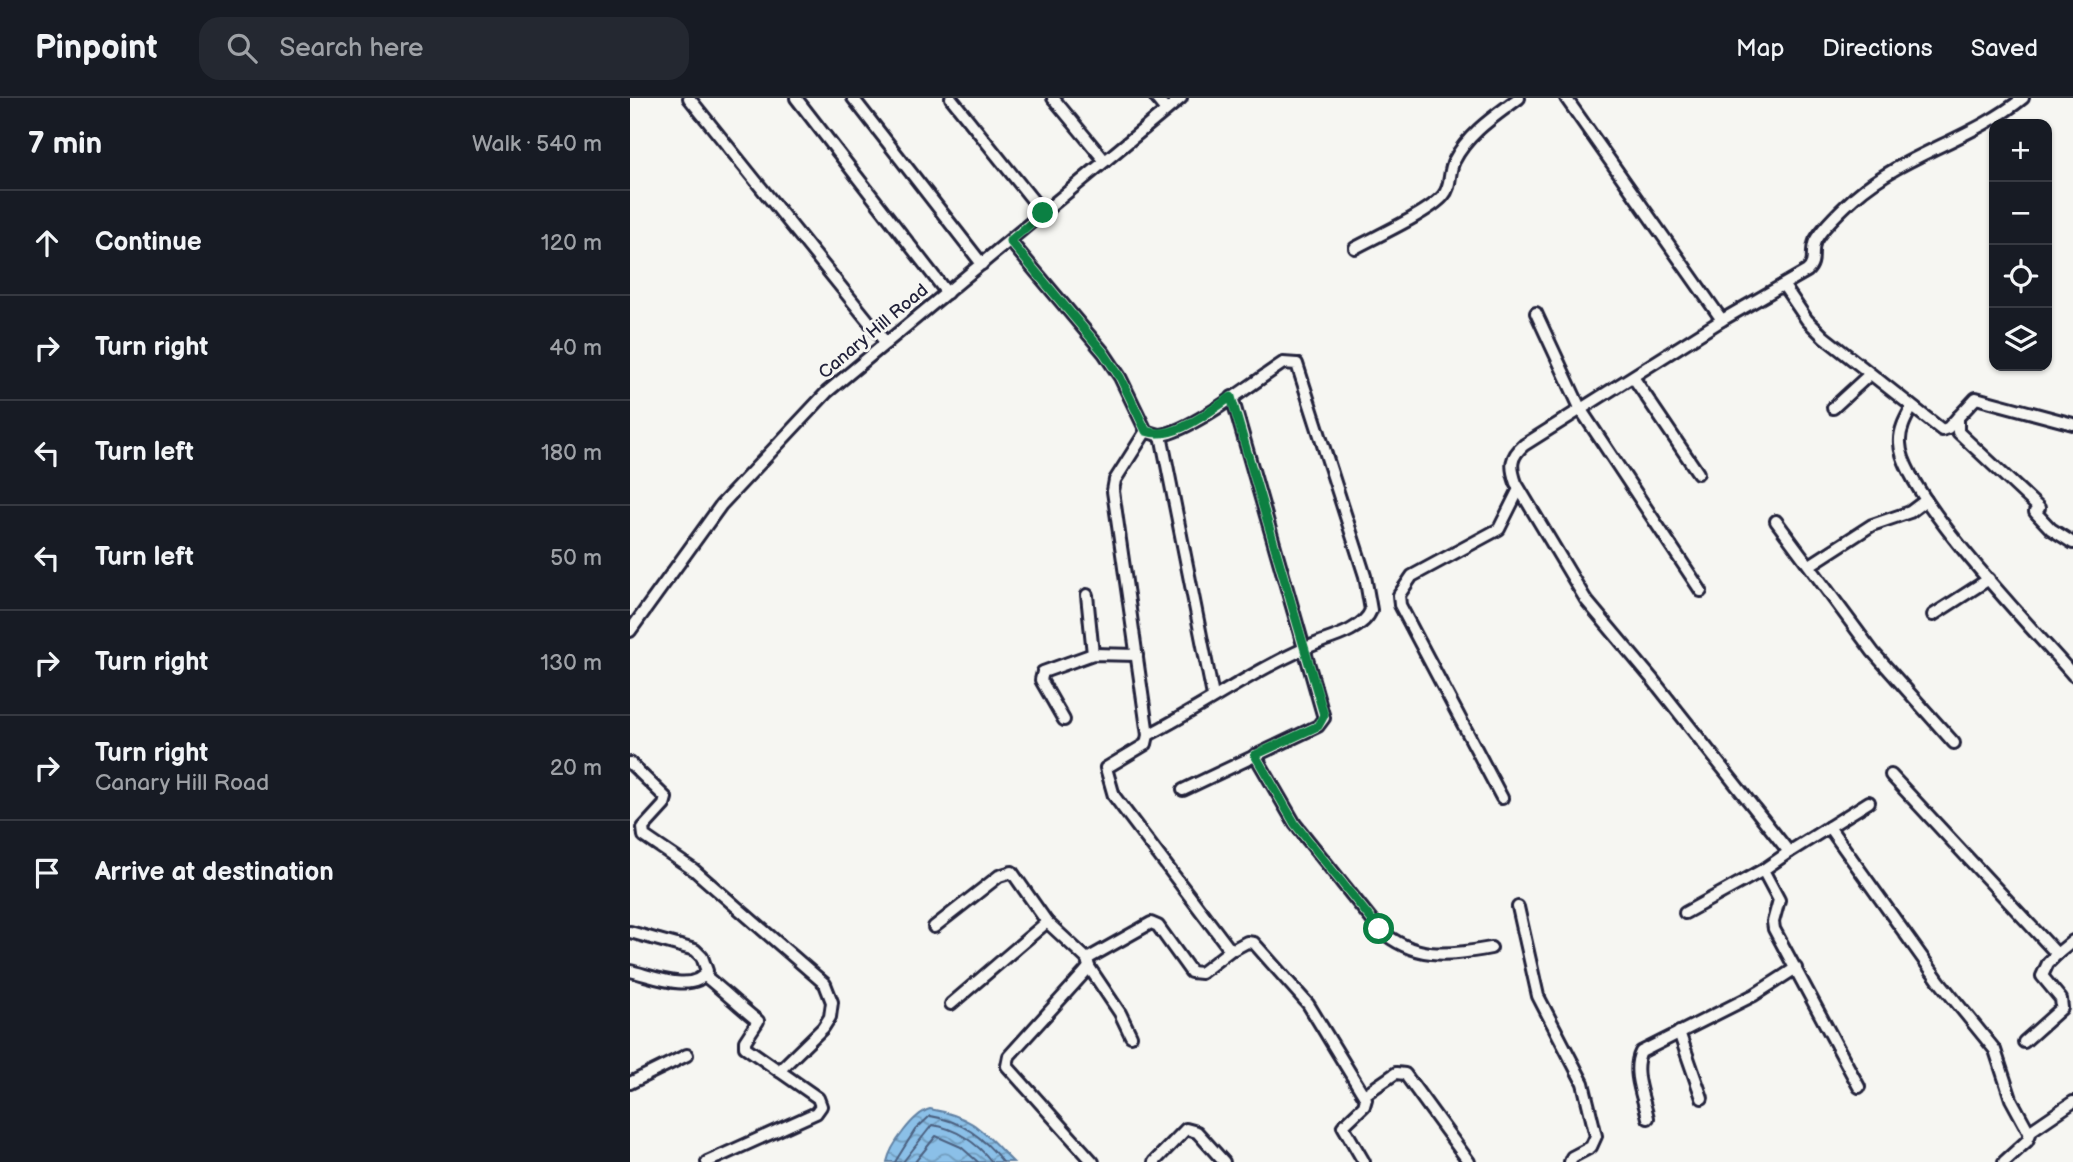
<!DOCTYPE html>
<meta charset="utf-8">
<style>
:root{--surface:#171b24;--page:#242831;--text:#f1f3f6;--muted:#9ea1a6;--line:#363941}
body{margin:0;font-family:"Balsamiq Sans",sans-serif;background:var(--page);color:var(--text)}
.controls{position:absolute;right:21px;top:21px;display:grid;overflow:hidden;border-radius:14px;box-shadow:0 2px 5px #0004}
.controls button{width:63px;height:63px;display:grid;place-items:center;padding:0;border:0;border-bottom:2px solid var(--line);background:var(--surface);color:var(--text);font:35px sans-serif}
.stop{position:absolute;width:21px;height:21px;margin:-16px;border:5px solid #0b8043;border-radius:50%;background:#fff}
.stop.end{background:#0b8043;border-color:#fff;box-shadow:0 2px 7px #0008}
.list{margin:0;padding:0;list-style:none}
h2{display:flex;justify-content:space-between;align-items:center;height:91px;margin:0;padding:0 28px;font-size:30px}
h2 small{font-size:23px;font-weight:400;color:var(--muted)}
.list li{display:grid;grid-template-columns:46px 1fr auto;gap:21px;align-items:center;box-sizing:border-box;height:105px;padding:0 28px;border-top:2px solid var(--line)}
.list b{display:block;font-size:26px;white-space:nowrap}
.list p{margin:0;font-size:23px;white-space:nowrap;color:var(--muted)}
.list em{font-size:23px;font-style:normal;color:var(--muted)}
.icon{flex:none;width:38px;height:38px;fill:none;stroke:currentColor;stroke-width:2;stroke-linecap:round;stroke-linejoin:round}
.map{position:relative;flex:none;width:1443px;height:1064px;overflow:hidden}
header{display:flex;align-items:center;gap:42px;box-sizing:border-box;height:98px;padding:0 35px;background:var(--surface);border-bottom:2px solid var(--line)}
header strong{font-size:33px}
nav{display:flex;gap:38px;margin-inline-start:auto;font-size:24px}
.search{width:490px;height:63px;background:var(--page);display:flex;align-items:center;gap:18px;box-sizing:border-box;padding:0 24px;border-radius:21px;color:var(--muted);font-size:26px}
main{display:flex}
aside{flex:1;background:var(--surface)}
.map>svg:first-child{display:block}
.water{fill:url(#water-waves);stroke:#6181a3;stroke-width:2}
.lines{fill:none;stroke-linecap:round;stroke-linejoin:round}
.shore{stroke:#4c6180;stroke-width:2}
.street-casing{stroke:#22223b;stroke-width:16}
.street{stroke:#f6f6f2;stroke-width:10}
.route{stroke:#0b8043;stroke-width:9}
.labels{text-anchor:middle;stroke-width:6;stroke-linejoin:round;paint-order:stroke}
.street-label{font-size:18px;fill:#22223b;stroke:#f6f6f2}
</style>
<header>
<strong>Pinpoint</strong>
<div class="search"><svg class="icon" aria-label="search" viewBox="0 0 24 24"><circle cx="10" cy="10" r="6"/><path d="M15 15l6 6"/></svg>Search here</div>
<nav><a>Map</a><a>Directions</a><a>Saved</a></nav>
</header>
<main>
<aside>
<h2>7 min<small>Walk · 540 m</small></h2>
<ul class="list">
<li><svg class="icon" aria-label="ahead" viewBox="0 0 24 24"><path d="M12 20V5M6 11l6-6 6 6"/></svg><div><b>Continue</b></div><em>120 m</em></li>
<li><svg class="icon" aria-label="right" viewBox="0 0 24 24"><path d="M7 20v-9h11M14 6l5 5-5 5"/></svg><div><b>Turn right</b></div><em>40 m</em></li>
<li><svg class="icon" aria-label="left" viewBox="0 0 24 24"><path d="M17 20v-9H6M10 6l-5 5 5 5"/></svg><div><b>Turn left</b></div><em>180 m</em></li>
<li><svg class="icon" aria-label="left" viewBox="0 0 24 24"><path d="M17 20v-9H6M10 6l-5 5 5 5"/></svg><div><b>Turn left</b></div><em>50 m</em></li>
<li><svg class="icon" aria-label="right" viewBox="0 0 24 24"><path d="M7 20v-9h11M14 6l5 5-5 5"/></svg><div><b>Turn right</b></div><em>130 m</em></li>
<li><svg class="icon" aria-label="right" viewBox="0 0 24 24"><path d="M7 20v-9h11M14 6l5 5-5 5"/></svg><div><b>Turn right</b><p>Canary Hill Road</p></div><em>20 m</em></li>
<li><svg class="icon" aria-label="arrive" viewBox="0 0 24 24"><path d="M6 21V4h12l-3 4 3 4H6"/></svg><div><b>Arrive at destination</b></div></li>
</ul>
</aside>
<div class="map">
<svg width="1443" height="1064" viewBox="0 0 1443 1064">
<defs>
<pattern id="water-waves" width="16" height="10" patternUnits="userSpaceOnUse" patternTransform="scale(1.75)"><rect width="16" height="10" fill="#8bc0e8"/><path d="M0 5q4-4 8 0t8 0" fill="none" stroke="#719cbd"/></pattern>
</defs>
<rect width="100%" height="100%" fill="#f6f6f2"/>
<filter id="ink" filterUnits="userSpaceOnUse"><feTurbulence type="fractalNoise" baseFrequency=".0143" numOctaves="2"/><feDisplacementMap in="SourceGraphic" scale="14" xChannelSelector="R" yChannelSelector="G"/><feConvolveMatrix kernelMatrix="1 2 1 2 8 2 1 2 1" color-interpolation-filters="sRGB"/></filter>
<g filter="url(#ink)">
<path class="water" d="M300 1011C345 1019 353 1034 383 1064H257C260 1048 284 1015 300 1011Z"/>
<g class="lines">
<g class="shore">
<path d="M265 1064 285 1032 300 1018C332 1023 353 1039 373 1064"/>
<path d="M273 1064 302 1027C326 1030 347 1045 362 1064"/>
<polyline points="285,1064 306,1038 331,1049 348,1064"/>
</g>
<defs>
<g id="street">
<polyline points="59,0 256,245"/>
<polyline points="166,0 317,195"/>
<polyline points="223,0 352,166"/>
<polyline points="321,0 413,115"/>
<polyline points="423,0 475,63"/>
<polyline points="526,0 536,12"/>
<polyline points="936,0 1092,222"/>
<path d="M380 143 474 255 490 279 516 333 485 382 483 393 518 637C577 607 630 567 693 543 708 538 735 529 741 512L735 478 667 266 653 265C624 284 563 332 531 337 526 337 521 335 516 333"/>
<path d="M725 150C747 138 798 115 813 98 822 88 818 75 824 63 838 35 865 18 889 0"/>
<polyline points="1154,188 1177,222 1194,239 1312,332 1318,330 1346,300 1443,326"/>
<polyline points="906,215 951,312 1071,493"/>
<polyline points="1003,279 1068,375"/>
<path d="M1282 309C1276 320 1269 332 1270 345 1271 395 1406 534 1443 577"/>
<polyline points="1203,310 1240,276"/>
<polyline points="1328,319 1328,334 1409,410"/>
<polyline points="531,337 583,598"/>
<polyline points="1405,414 1421,431 1443,445"/>
<polyline points="1146,423 1243,554 1324,645"/>
<polyline points="1180,467 1242,427 1280,414 1296,402"/>
<polyline points="457,497 463,556"/>
<polyline points="1303,517 1359,481"/>
<polyline points="0,533 91,407 197,294 551,0"/>
<polyline points="434,622 411,582 413,574 463,556 507,557"/>
<polyline points="518,637 516,646 476,670 484,698 598,849 604,851 617,844 624,845 678,906 736,1001 734,1008 713,1028 734,1064"/>
<path d="M625 657 665 726 749 831C784 862 817 858 861 850"/>
<polyline points="0,665 36,700 34,707 13,730 14,738 64,772 195,886 202,904 200,919 193,930 149,973"/>
<polyline points="1261,677 1427,856 1443,843"/>
<polyline points="553,692 688,628 694,620 602,299"/>
<polyline points="872,700 770,507 769,497 782,478 869,431 889,391"/>
<polyline points="1199,729 1309,883 1365,952 1381,1001 1400,1036 1397,1043 1374,1064"/>
<polyline points="1159,754 1239,704"/>
<polyline points="888,809 908,898 953,985 966,1038 961,1049 942,1059 940,1064"/>
<polyline points="1055,815 1133,772"/>
<polyline points="304,829 369,778 382,774 417,824 457,861 459,869 455,874 379,958 377,968 463,1064"/>
<path d="M0 834 65 852 72 859 77 873C64 897 20 877 0 873"/>
<polyline points="457,861 521,825 528,828 561,874 571,875 602,851"/>
<polyline points="459,869 490,915 501,938"/>
<path d="M75 878C94 893 109 908 128 923L115 943V949L188 1000 191 1008 186 1015 77 1064"/>
<polyline points="321,906 417,824"/>
<polyline points="1049,934 1072,1000"/>
<polyline points="1394,944 1432,910 1431,901 1412,878 1418,865 1427,856"/>
<polyline points="0,985 57,957"/>
<path d="M1229 989 1144 831 1143 824 1149 802 1133 772 1159 754 1023 582 956 502 886 385C880 368 880 359 894 347L1092 222 1177 173C1187 164 1180 155 1185 143 1193 128 1213 110 1225 99 1274 56 1343 41 1393 0"/>
<polyline points="734,997 766,975 775,976 839,1064"/>
<path d="M1018 1020C1014 1001 1001 973 1011 954L1124 897 1166 870"/>
<polyline points="1399,1034 1443,1004"/>
<polyline points="524,1064 556,1031 567,1034 594,1064"/>
</g>
</defs>
<use href="#street" class="street-casing"/>
<use href="#street" class="street"/>
</g>
</g>
<g class="lines" filter="url(#ink)">
<path class="route" d="M413 115 380 143 474 255 490 279 516 333C544 343 578 314 601 299L694 617 688 628 625 657 665 726 749 831"/>
</g>
<g class="labels">
<g class="street-label">
<text transform="translate(243 233) rotate(-40)" y="6">Canary Hill Road</text>
</g>
</g>
</svg>
<div class="controls">
<button>+</button>
<button>−</button>
<button><svg class="icon" aria-label="locate" viewBox="0 0 24 24"><circle cx="12" cy="12" r="6"/><path d="M12 2v4M12 18v4M2 12h4M18 12h4"/></svg></button>
<button><svg class="icon" aria-label="layers" viewBox="0 0 24 24"><path d="M12 4l9 5-9 5-9-5zM3 14l9 5 9-5"/></svg></button>
</div>
<div class="stop" style="left:749px;top:831px"></div>
<div class="stop end" style="left:413px;top:115px"></div>
</div>
</main>
